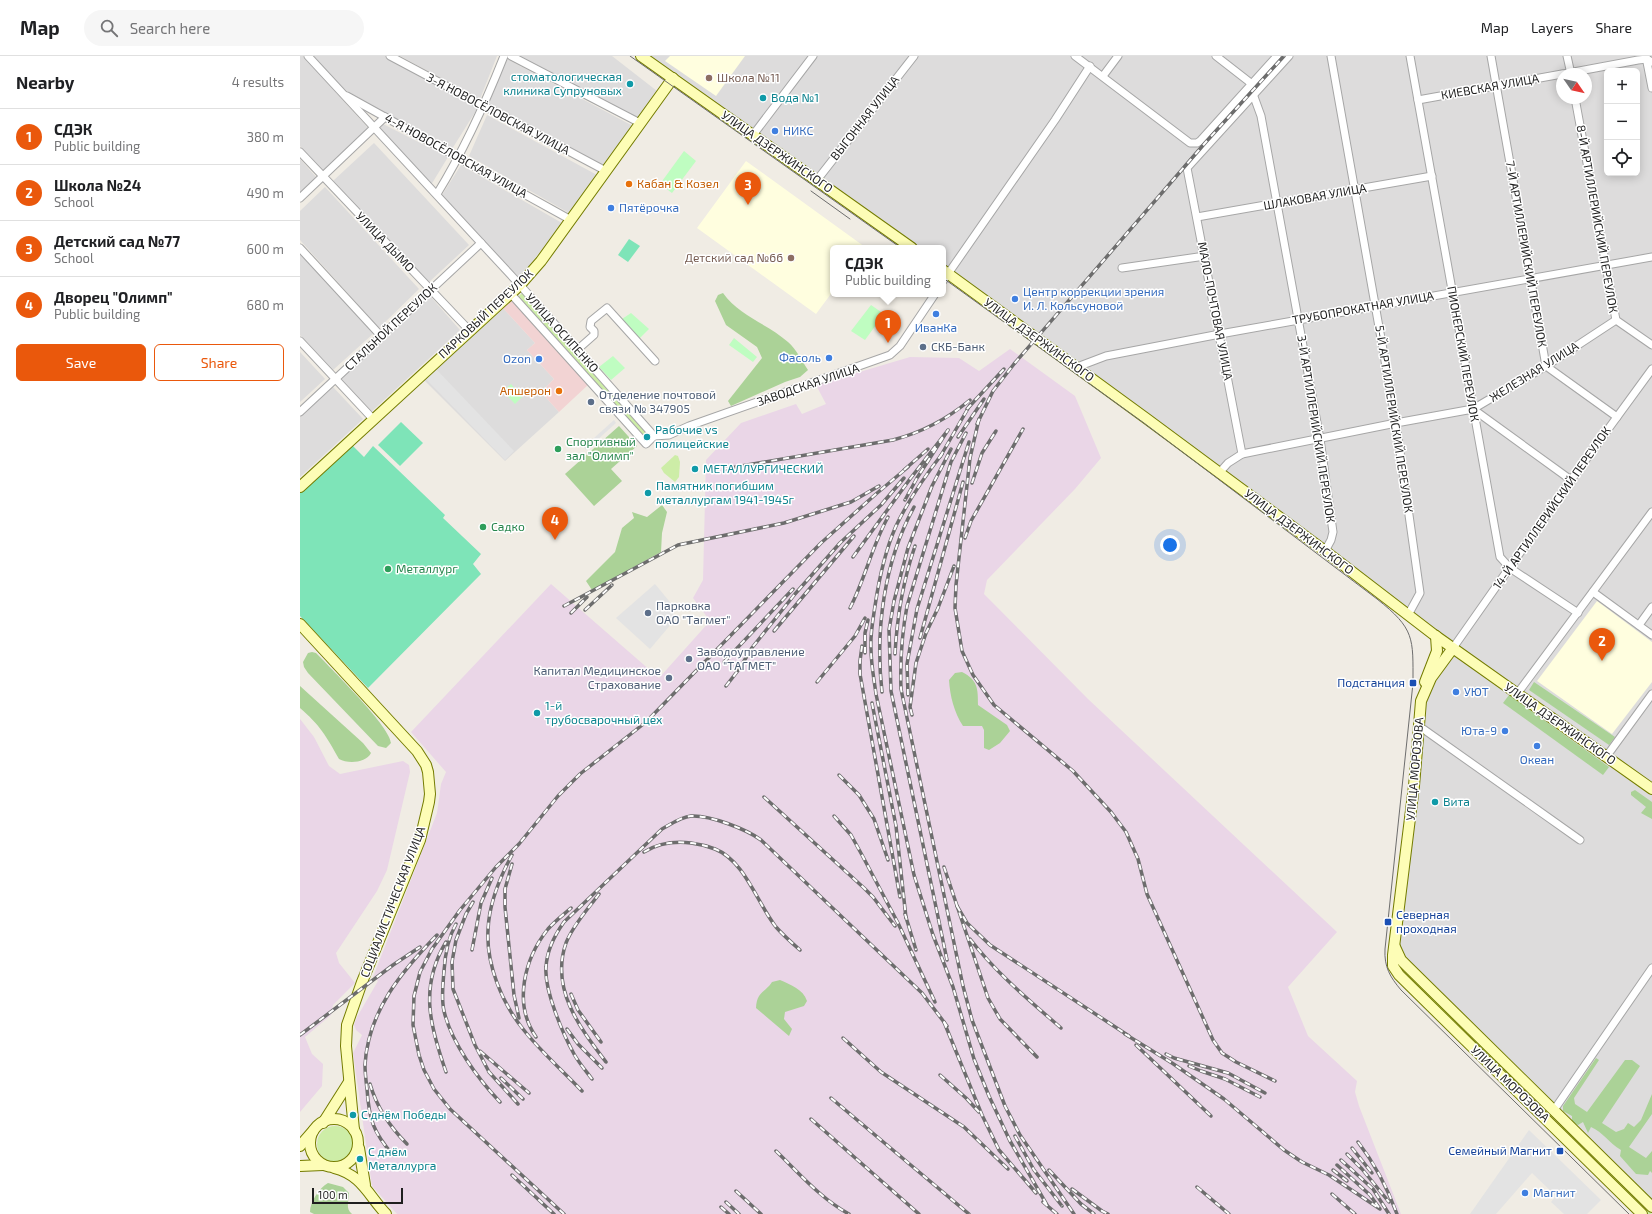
<!DOCTYPE html>
<meta charset="utf-8">
<style>
:root{--surface:#fff;--page:#f6f6f6;--text:#202124;--muted:#757577;--line:#e0e0e0;--accent:#ea580c}
body{margin:0;font-family:"Exo 2",sans-serif;background:var(--page);color:var(--text)}
.controls{position:absolute;right:12px;top:12px;display:grid;overflow:hidden;border-radius:6px;box-shadow:0 2px 10px #0003}
.controls button{width:36px;height:36px;display:grid;place-items:center;padding:0;border:0;border-bottom:1px solid var(--line);background:var(--surface);color:var(--text);font:20px sans-serif}
.compass{position:absolute;left:1256px;top:12px;width:36px;height:36px;border-radius:50%;background:var(--surface);box-shadow:0 2px 10px #0003;rotate:124deg}
.scale{position:absolute;left:12px;bottom:10px;width:91px;box-sizing:border-box;padding-left:4px;border:2px solid #1f1f1f;border-top:0;font-size:11px;line-height:14px;white-space:nowrap;color:#1f1f1f;-webkit-text-stroke:3px #fff;paint-order:stroke}
.you{position:absolute;left:870px;top:489px;width:14px;height:14px;margin:-10px;border:3px solid #fff;border-radius:50%;background:#1a73e8;box-shadow:0 0 0 6px #1a73e833}
.badge{display:grid;place-items:center;width:26px;height:26px;border-radius:50%;background:var(--accent);color:#fff;font-size:13px;font-weight:700}
.pin{position:absolute;translate:-50% -33px;filter:drop-shadow(0 1px 2px #0008)}
.pin::after{content:'';position:absolute;top:21px;width:14px;height:12px;background:inherit;clip-path:polygon(0 0,100% 0,50% 100%)}
.popup{position:absolute;left:530px;top:189px;width:116px;height:52px;box-sizing:border-box;display:grid;place-content:center;border-radius:6px;background:var(--surface);filter:drop-shadow(0 1px 3px #0005);font-size:13px;white-space:nowrap;color:var(--muted)}
.popup b{font-size:15px;color:var(--text)}
.popup::after{content:'';position:absolute;left:50%;top:100%;margin-left:-8px;border:8px solid transparent;border-top-color:var(--surface)}
.list{margin:0;padding:0;list-style:none}
h2{display:flex;justify-content:space-between;align-items:center;height:52px;margin:0;padding:0 16px;font-size:17px}
h2 small{font-size:13px;font-weight:400;color:var(--muted)}
.list li{display:grid;grid-template-columns:26px 1fr auto;gap:12px;align-items:center;box-sizing:border-box;height:56px;padding:0 16px;border-top:1px solid var(--line)}
.list b{display:block;font-size:15px;white-space:nowrap}
.list p{margin:0;font-size:13px;white-space:nowrap;color:var(--muted)}
.list em{font-size:13px;font-style:normal;color:var(--muted)}
.actions{display:flex;gap:8px;padding:12px 16px}
.actions a{flex:1;padding:9px 0;border:1px solid var(--accent);border-radius:6px;text-align:center;font-size:14px;color:var(--accent)}
.actions .main{background:var(--accent);color:#fff}
.icon{flex:none;width:22px;height:22px;fill:none;stroke:currentColor;stroke-width:2;stroke-linecap:round;stroke-linejoin:round}
.map{position:relative;flex:none;width:1352px;height:1158px;overflow:hidden}
header{display:flex;align-items:center;gap:24px;box-sizing:border-box;height:56px;padding:0 20px;background:var(--surface);border-bottom:1px solid var(--line)}
header strong{font-size:19px}
nav{display:flex;gap:22px;margin-inline-start:auto;font-size:14px}
.search{width:280px;height:36px;background:var(--page);display:flex;align-items:center;gap:10px;box-sizing:border-box;padding:0 14px;border-radius:22px;color:var(--muted);font-size:15px}
main{display:flex}
aside{flex:1;background:var(--surface)}
.map>svg:first-child{display:block}
.residential{fill:#dddcdc;fill-rule:evenodd}
.commercial{fill:#f2d3d3}
.industrial{fill:#ead6e7}
.education{fill:#fffedf}
.grass{fill:#cdeda7}
.forest{fill:#abd297}
.park{fill:#bffdc1}
.pitch{fill:#7ee4b8}
.parking{fill:#e3e3e3}
.lines{fill:none;stroke-linecap:round;stroke-linejoin:round}
.street-casing{stroke:#a6a6a6;stroke-width:9}
.secondary-casing{stroke:#747c00;stroke-width:12}
.street{stroke:#fff;stroke-width:7}
.secondary{stroke:#fdfdb6;stroke-width:10}
.tram{stroke:#6d6d6d;stroke-width:1}
.rail-casing{stroke:#6d6d6d;stroke-width:3.5}
.rail{stroke:#fff;stroke-width:2;stroke-dasharray:6;stroke-linecap:butt}
.education-dot{fill:#8d6e63;stroke:#fff;stroke-width:1.5}
.culture-dot{fill:#0f9aa8;stroke:#fff;stroke-width:1.5}
.shop-dot{fill:#3f7fe0;stroke:#fff;stroke-width:1.5}
.food-dot{fill:#e8710a;stroke:#fff;stroke-width:1.5}
.service-dot{fill:#5c6f8a;stroke:#fff;stroke-width:1.5}
.leisure-dot{fill:#2e9e5b;stroke:#fff;stroke-width:1.5}
.transit-dot{fill:#1a4fb4;stroke:#fff;stroke-width:1.5}
.labels{text-anchor:middle;stroke-width:3;stroke-linejoin:round;paint-order:stroke}
.culture-label{font-size:12px;fill:#0d838f;stroke:#fff;text-anchor:start}
.education-label{font-size:12px;fill:#785e54;stroke:#fff;text-anchor:start}
.street-label{font-size:12px;fill:#1f1f1f;stroke:#fff}
.shop-label{font-size:12px;fill:#366cbe;stroke:#fff;text-anchor:start}
.food-label{font-size:12px;fill:#c56008;stroke:#fff;text-anchor:start}
.service-label{font-size:12px;fill:#4e5e75;stroke:#fff;text-anchor:start}
.leisure-label{font-size:12px;fill:#27864d;stroke:#fff;text-anchor:start}
.transit-label{font-size:12px;fill:#164399;stroke:#fff;text-anchor:end}
</style>
<header>
<strong>Map</strong>
<div class="search"><svg class="icon" aria-label="search" viewBox="0 0 24 24"><circle cx="10" cy="10" r="6"/><path d="M15 15l6 6"/></svg>Search here</div>
<nav><a>Map</a><a>Layers</a><a>Share</a></nav>
</header>
<main>
<aside>
<h2>Nearby<small>4 results</small></h2>
<ul class="list">
<li><span class="badge">1</span><div><b>СДЭК</b><p>Public building</p></div><em>380 m</em></li>
<li><span class="badge">2</span><div><b>Школа №24</b><p>School</p></div><em>490 m</em></li>
<li><span class="badge">3</span><div><b>Детский сад №77</b><p>School</p></div><em>600 m</em></li>
<li><span class="badge">4</span><div><b>Дворец &quot;Олимп&quot;</b><p>Public building</p></div><em>680 m</em></li>
</ul>
<div class="actions"><a class="main">Save</a><a>Share</a></div>
</aside>
<div class="map">
<svg width="1352" height="1158" viewBox="0 0 1352 1158">
<rect width="100%" height="100%" fill="#f0ece4"/>
<g class="residential">
<polygon points="0,0 3,0 69,73 23,116 0,90"/>
<polygon points="15,0 85,0 179,50 152,93 54,41 42,31 15,2"/>
<polygon points="100,0 197,0 180,43"/>
<polygon points="216,0 312,0 357,35 337,64"/>
<path d="M341 0H1352V1151L1098 898 1121 645 1153 592 643 214V192H612ZM1307 15H1337V117H1307ZM1262 18H1286V42H1262Z"/>
<polygon points="207,3 333,70 305,110 188,49"/>
<polygon points="187,59 297,119 269,157 169,100"/>
<polygon points="83,68 148,101 131,129 79,74"/>
<polygon points="74,87 169,189 128,227 33,125"/>
<polygon points="0,103 17,122 0,138"/>
<polygon points="161,109 262,167 219,223 142,139"/>
<polygon points="25,131 119,233 79,272 0,184 0,155"/>
<polygon points="0,195 75,276 33,314 0,279"/>
<polygon points="130,240 160,274 71,356 40,324"/>
<polygon points="201,250 235,287 227,294 254,323 241,336 259,356 205,405 122,322"/>
<polygon points="0,296 25,323 0,346"/>
<polygon points="33,331 63,363 0,421 0,361"/>
</g>
<polygon class="commercial" points="211,241 289,328 259,356 241,336 254,323 227,294 235,287 201,250"/>
<g class="industrial">
<polygon points="710,293 775,340 801,402 775,433 687,524 684,538 788,643 1037,876 988,931 1008,980 1057,1025 1055,1036 1059,1050 1101,1158 97,1158 72,1130 53,997 62,979 56,974 54,969 57,961 78,925 73,921 137,757 141,728 146,716 111,676 251,528 359,622 410,565 393,542 403,524 406,404 441,367 496,348 502,358 526,348 516,329 610,301 659,302 679,315"/>
<polygon points="0,663 14,681 29,710 40,718 103,705 109,709 110,716 87,814 77,835 36,897 39,907 55,927 33,949 31,959 5,981 12,998 23,1008 22,1030 0,1056"/>
</g>
<g class="education">
<polygon points="370,0 445,0 416,40 365,5"/>
<polygon points="446,105 565,191 533,192 533,235 516,258 397,172"/>
<polygon points="1297,545 1352,586 1352,626 1312,678 1237,625"/>
</g>
<g class="grass">
<polygon points="222,237 348,379 343,382 218,241"/>
<polygon points="375,399 378,400 380,406 379,421 375,426 364,417 361,412"/>
<polygon points="1105,916 1229,1037 1229,1040 1228,1041 1103,917"/>
<circle cx="35" cy="1088" r="18"/>
<polygon points="1262,1071 1263,1071 1352,1158 1345,1158 1260,1073"/>
</g>
<g class="forest">
<path d="M423 237C439 260 468 268 488 286 496 293 502 305 508 314L500 321 485 326 431 350 428 345 462 302 457 291 426 269 415 245 418 239Z"/>
<polygon points="319,370 337,390 311,413 322,425 294,450 265,418"/>
<polygon points="362,449 367,456 362,477 361,496 292,534 286,525 315,496 322,472 334,462 332,456 347,461"/>
<path d="M12 596 16 597 24 605C37 619 90 671 91 687L86 692 78 690 8 617 4 611 3 606 8 597Z"/>
<path d="M662 616C678 624 678 633 678 649L707 669 710 675 700 687 689 694 684 692V674L682 670H663C654 656 650 640 649 624L655 617Z"/>
<polygon points="1234,626 1315,681 1309,689 1229,634"/>
<path d="M0 630 63 687 71 697C66 707 48 708 39 703 27 681 19 668 0 652Z"/>
<polygon points="1209,639 1309,711 1303,719 1203,647"/>
<polygon points="1335,734 1352,746 1352,763 1341,757 1346,751 1331,739 1331,736"/>
<path d="M480 924C491 929 503 933 507 945L504 950 485 956 484 963 492 973 489 980 456 952C457 935 464 938 472 926Z"/>
<path d="M1296 1002 1299 1004 1274 1042 1275 1048 1287 1056 1325 1004H1332L1340 1010 1302 1067 1316 1076 1324 1073 1328 1067 1334 1071 1341 1064 1352 1038V1058L1329 1091 1346 1102 1352 1095V1117L1350 1115 1348 1119 1336 1118 1320 1100 1321 1094C1309 1087 1303 1076 1291 1071L1288 1077 1283 1066 1278 1069 1272 1066V1060L1263 1055V1050Z"/>
<path d="M28 1127 43 1131 49 1137C49 1146 45 1152 52 1158H14L10 1156C10 1146 19 1132 28 1127Z"/>
</g>
<g class="park">
<polygon points="384,95 396,105 372,137 360,128"/>
<polygon points="571,249 584,258 565,284 551,275"/>
<polygon points="331,257 349,273 339,283 322,263"/>
<polygon points="434,282 457,301 453,306 429,289"/>
<polygon points="313,300 325,312 311,324 299,311"/>
<polygon points="211,328 222,341 215,348 203,335"/>
</g>
<g class="pitch">
<polygon points="329,183 340,190 328,206 318,199"/>
<polygon points="101,366 123,387 100,410 78,389"/>
<polygon points="51,388 64,401 73,390 145,459 143,462 181,498 173,508 181,518 68,632 0,560 0,437"/>
</g>
<g class="parking">
<polygon points="136,313 214,395 205,404 126,323"/>
<polygon points="314,364 316,367 286,394 284,391"/>
<polygon points="355,528 374,551 372,567 350,593 316,562"/>
<polygon points="1229,1074 1301,1144 1287,1158 1264,1158 1251,1146 1256,1140 1232,1117 1196,1158 1170,1158"/>
</g>
<g class="lines">
<defs>
<g id="street">
<polyline points="8,0 220,229 354,380"/>
<polyline points="90,0 306,115"/>
<polyline points="211,0 340,67"/>
<polyline points="775,0 890,87 897,87 900,85 977,0"/>
<polyline points="916,0 952,28"/>
<polyline points="1031,0 1096,367 1120,537 1108,559"/>
<polyline points="1110,0 1200,501 1210,512 1278,557"/>
<polyline points="1191,0 1246,310 1317,361"/>
<polyline points="1267,0 1271,18"/>
<polyline points="1346,1 1352,32"/>
<polyline points="1263,18 1338,4 1347,3 1352,6"/>
<polyline points="803,20 818,0"/>
<polyline points="953,38 961,60 1020,383 1033,476 1031,484 1025,495"/>
<polyline points="47,40 271,164"/>
<polyline points="1275,42 1316,264 1352,289"/>
<polyline points="1118,44 1262,18"/>
<polyline points="453,79 513,0"/>
<polyline points="0,96 170,275"/>
<polyline points="517,124 614,0"/>
<path d="M137 138C164 94 185 48 204 0"/>
<polyline points="0,142 85,61"/>
<polyline points="897,161 1132,120"/>
<polyline points="0,192 81,280"/>
<polyline points="822,212 905,200"/>
<polyline points="643,225 755,64 790,10"/>
<polyline points="211,238 346,388 354,380"/>
<polyline points="0,285 73,363"/>
<polyline points="277,294 294,279 294,275 290,271 291,265 307,252 355,305"/>
<polyline points="777,311 806,300 920,278 1352,201"/>
<polyline points="1173,353 1271,424"/>
<polyline points="0,356 181,187"/>
<polyline points="354,380 369,379 389,370 590,299 600,290 635,238"/>
<polyline points="942,398 887,112 989,0"/>
<polyline points="919,417 928,407 942,398 1096,367 1173,353 1246,310 1316,264"/>
<polyline points="1293,536 1352,579"/>
<polyline points="1339,569 1352,551"/>
<polyline points="1153,592 1271,424 1352,313"/>
<polyline points="1217,638 1352,456"/>
<polyline points="1119,670 1280,784"/>
<polyline points="1306,701 1352,638"/>
<polyline points="1254,1054 1352,912"/>
</g>
<g id="secondary">
<polyline points="341,0 612,192"/>
<polyline points="643,214 847,363 1025,495 1133,578 1352,733"/>
<polyline points="0,431 220,229 241,205 373,22"/>
<polyline points="0,568 117,695 126,709 128,716 130,738 129,746 120,784 62,926 47,969 46,990 54,1074"/>
<polyline points="1153,592 1131,622 1121,645 1114,730 1093,899 1093,910 1099,919 1342,1158"/>
<polyline points="1125,626 1137,595 1136,580"/>
<polyline points="1095,891 1101,904 1107,910 1352,1151"/>
<circle cx="34" cy="1087" r="24"/>
<polyline points="23,1067 49,1026"/>
<polyline points="0,1090 13,1075"/>
<polyline points="59,1092 65,1129"/>
<polyline points="0,1110 23,1109"/>
<path d="M34 1112C62 1119 68 1139 86 1158"/>
</g>
</defs>
<use href="#street" class="street-casing"/>
<use href="#secondary" class="secondary-casing"/>
<use href="#street" class="street"/>
<use href="#secondary" class="secondary"/>
<g class="tram">
<polyline points="330,0 601,192"/>
<polyline points="511,135 550,163"/>
<path d="M643 222 844 367 1077 543C1115 573 1113 582 1113 627L1085 893C1084 911 1090 921 1101 934L1329 1158"/>
</g>
<defs>
<g id="rail">
<polyline points="667,353 704,313"/>
<polyline points="679,363 670,402 656,529 655,552 662,595 673,619 694,649 773,715 811,756 826,776 838,803 847,838 913,984 922,997 936,1006 975,1025"/>
<polyline points="677,368 693,335 714,308 905,87 984,0"/>
<path d="M666 377 651 406 607 550C602 577 600 605 601 633L663 930 672 964 705 1050 720 1079 774 1158"/>
<polyline points="658,381 684,343"/>
<path d="M642 398C625 420 608 445 596 470 585 495 579 523 575 550 573 564 570 578 571 593 571 608 574 623 576 638L614 819 633 879 653 931 674 1003 689 1040 710 1085 747 1149"/>
<polyline points="640,401 670,349"/>
<path d="M424 413 593 384C623 376 646 364 670 344"/>
<polyline points="604,414 628,393"/>
<polyline points="672,427 682,397 696,375"/>
<polyline points="665,482 671,465 723,373"/>
<polyline points="553,501 610,423 648,374 617,422 605,444"/>
<polyline points="264,550 378,489 484,467 551,446 579,430"/>
<path d="M550 552C565 523 572 490 588 461"/>
<polyline points="285,554 312,529"/>
<polyline points="271,557 287,541"/>
<polyline points="474,575 554,480"/>
<polyline points="620,582 663,426"/>
<polyline points="562,590 560,605 560,618 600,841"/>
<polyline points="565,597 565,577 568,564"/>
<path d="M595 598C597 561 603 525 615 490"/>
<polyline points="424,606 493,533"/>
<polyline points="517,626 555,580 565,562"/>
<polyline points="426,630 440,612 451,593 495,538 540,487 581,449 604,422"/>
<path d="M582 636C575 574 584 506 614 451"/>
<polyline points="608,639 607,608 617,553 669,386"/>
<polyline points="572,647 596,770 606,862"/>
<polyline points="612,659 610,651 616,607 626,577 638,552 654,510"/>
<polyline points="539,719 559,739 574,763 588,804"/>
<polyline points="464,741 564,832 573,841 595,870"/>
<polyline points="534,760 551,779 562,799 598,867 635,946"/>
<path d="M344 796C359 787 374 785 391 787 399 788 407 790 415 793 445 805 457 847 476 871 483 879 492 887 500 894"/>
<path d="M212 799C200 821 189 848 188 874 186 908 202 947 223 973 240 995 262 1014 282 1035"/>
<polyline points="212,808 205,833 205,851 214,939 219,962"/>
<polyline points="644,811 688,942 700,963 737,1001"/>
<path d="M299 838C288 853 273 869 266 887 250 933 280 972 306 1006"/>
<polyline points="173,846 166,858 156,884 152,906 153,933 175,989 189,1016 218,1048"/>
<polyline points="657,850 667,867 690,889 829,980"/>
<polyline points="605,858 616,894"/>
<path d="M156 868C148 882 145 899 144 915 143 928 141 942 144 955 151 986 178 1023 200 1046"/>
<path d="M670 883C696 917 729 944 761 972"/>
<polyline points="172,894 181,847 192,822"/>
<polyline points="647,904 591,635 589,574 594,545 608,492 632,430 651,393"/>
<polyline points="271,938 278,954 301,986"/>
<polyline points="644,966 682,1059 699,1094 736,1137"/>
<polyline points="267,973 278,988 302,1012"/>
<polyline points="825,978 872,1007 924,1043 984,1094 1002,1106 1029,1119 1080,1153 1070,1139 1037,1109"/>
<polyline points="0,979 93,909 120,891"/>
<path d="M236 981C213 948 224 903 248 873 255 865 263 859 271 852"/>
<polyline points="543,982 581,1016 664,1071 708,1113"/>
<polyline points="836,989 911,1060"/>
<polyline points="180,995 229,1037"/>
<polyline points="866,998 874,1002 928,1017 965,1037"/>
<polyline points="889,1010 901,1015 925,1023 960,1041"/>
<path d="M146 1016C130 970 119 931 146 886"/>
<polyline points="640,1019 666,1042 679,1056"/>
<polyline points="201,1022 223,1043"/>
<path d="M292 1023C286 1015 279 1007 274 998 263 978 244 934 246 911 247 894 254 880 264 866L362 773C371 768 381 761 391 760 410 759 446 773 461 784L622 937 647 970"/>
<path d="M70 1028C77 1052 90 1071 107 1088"/>
<polyline points="531,1042 669,1158"/>
<polyline points="511,1063 619,1158"/>
<polyline points="715,1080 734,1114 762,1150"/>
<path d="M1058 1086C1075 1108 1087 1131 1097 1158"/>
<polyline points="1052,1092 1072,1117"/>
<path d="M476 1095C499 1117 521 1143 549 1158"/>
<polyline points="1047,1098 1062,1113 1089,1146"/>
<path d="M93 1099C73 1076 69 1063 67 1033 66 1025 65 1017 65 1009 68 955 102 915 137 879"/>
<polyline points="1041,1104 1073,1133 1089,1158"/>
<polyline points="749,1114 781,1148 794,1158"/>
<polyline points="1033,1114 1047,1125"/>
<polyline points="212,1119 254,1158"/>
<polyline points="897,1131 929,1158"/>
<polyline points="772,1133 802,1155 808,1158"/>
<polyline points="436,1135 461,1158"/>
<polyline points="1032,1138 1055,1158"/>
<polyline points="426,1146 439,1158"/>
<polyline points="743,1146 757,1158"/>
<polyline points="421,1151 429,1158"/>
<polyline points="264,1158 150,1053 134,1033 124,1014 119,999 113,969 114,940 120,916 132,893 160,854 196,811 219,788 258,740 280,718 346,666 521,487 576,438 608,411"/>
</g>
</defs>
<use href="#rail" class="rail-casing"/>
<use href="#rail" class="rail"/>
</g>
<g class="education-dot">
<circle cx="409" cy="22" r="4"/>
<circle cx="491" cy="202" r="4"/>
</g>
<g class="culture-dot">
<circle cx="330" cy="28" r="4"/>
<circle cx="463" cy="42" r="4"/>
<circle cx="347" cy="381" r="4"/>
<circle cx="395" cy="413" r="4"/>
<circle cx="348" cy="437" r="4"/>
<circle cx="237" cy="657" r="4"/>
<circle cx="1135" cy="746" r="4"/>
<circle cx="53" cy="1059" r="4"/>
<circle cx="60" cy="1103" r="4"/>
</g>
<g class="shop-dot">
<circle cx="475" cy="75" r="4"/>
<circle cx="311" cy="152" r="4"/>
<circle cx="715" cy="243" r="4"/>
<circle cx="636" cy="258" r="4"/>
<circle cx="529" cy="302" r="4"/>
<circle cx="239" cy="303" r="4"/>
<circle cx="1156" cy="636" r="4"/>
<circle cx="1205" cy="675" r="4"/>
<circle cx="1237" cy="690" r="4"/>
<circle cx="1225" cy="1137" r="4"/>
</g>
<g class="food-dot">
<circle cx="329" cy="128" r="4"/>
<circle cx="259" cy="335" r="4"/>
</g>
<g class="service-dot">
<circle cx="623" cy="291" r="4"/>
<circle cx="291" cy="346" r="4"/>
<circle cx="348" cy="557" r="4"/>
<circle cx="389" cy="603" r="4"/>
<circle cx="369" cy="622" r="4"/>
</g>
<g class="leisure-dot">
<circle cx="258" cy="393" r="4"/>
<circle cx="183" cy="471" r="4"/>
<circle cx="88" cy="513" r="4"/>
</g>
<g class="transit-dot">
<rect x="1109" y="623" width="8" height="8" rx="2"/>
<rect x="1084" y="862" width="8" height="8" rx="2"/>
<rect x="1256" y="1091" width="8" height="8" rx="2"/>
</g>
<g class="labels">
<g class="culture-label">
<text x="322" y="25" text-anchor="end">стоматологическая<tspan x="322" dy="14">клиника Супруновых</tspan></text>
<text x="471" y="46">Вода №1</text>
<text x="355" y="378">Рабочие vs<tspan x="355" dy="14">полицейские</tspan></text>
<text x="403" y="417">МЕТАЛЛУРГИЧЕСКИЙ</text>
<text x="356" y="434">Памятник погибшим<tspan x="356" dy="14">металлургам 1941-1945г</tspan></text>
<text x="245" y="654">1-й<tspan x="245" dy="14">трубосварочный цех</tspan></text>
<text x="1143" y="750">Вита</text>
<text x="61" y="1063">С днём Победы</text>
<text x="68" y="1100">С днём<tspan x="68" dy="14">Металлурга</tspan></text>
</g>
<g class="education-label">
<text x="417" y="26">Школа №11</text>
<text x="483" y="206" text-anchor="end">Детский сад №66</text>
</g>
<g class="street-label">
<text transform="translate(1190 31) rotate(-10)" y="4">КИЕВСКАЯ УЛИЦА</text>
<text transform="translate(198 58) rotate(28)" y="4">3-Я НОВОСЁЛОВСКАЯ УЛИЦА</text>
<text transform="translate(565 62) rotate(-52)" y="4">ВЫГОННАЯ УЛИЦА</text>
<text transform="translate(477 96) rotate(35)" y="4">УЛИЦА ДЗЕРЖИНСКОГО</text>
<text transform="translate(156 100) rotate(29)" y="4">4-Я НОВОСЁЛОВСКАЯ УЛИЦА</text>
<text transform="translate(1015 141) rotate(-10)" y="4">ШЛАКОВАЯ УЛИЦА</text>
<text transform="translate(1297 163) rotate(80)" y="4">8-Й АРТИЛЛЕРИЙСКИЙ ПЕРЕУЛОК</text>
<text transform="translate(85 186) rotate(46)" y="4">УЛИЦА ДЫМО</text>
<text transform="translate(1226 198) rotate(80)" y="4">7-Й АРТИЛЛЕРИЙСКИЙ ПЕРЕУЛОК</text>
<text transform="translate(1063 252) rotate(-10)" y="4">ТРУБОПРОКАТНАЯ УЛИЦА</text>
<text transform="translate(915 255) rotate(79)" y="4">МАЛО-ПОЧТОВАЯ УЛИЦА</text>
<text transform="translate(186 258) rotate(-43)" y="4">ПАРКОВЫЙ ПЕРЕУЛОК</text>
<text transform="translate(91 271) rotate(-43)" y="4">СТАЛЬНОЙ ПЕРЕУЛОК</text>
<text transform="translate(262 277) rotate(48)" y="4">УЛИЦА ОСИПЕНКО</text>
<text transform="translate(739 284) rotate(36)" y="4">УЛИЦА ДЗЕРЖИНСКОГО</text>
<text transform="translate(1163 298) rotate(80)" y="4">ПИОНЕРСКИЙ ПЕРЕУЛОК</text>
<text transform="translate(1234 316) rotate(-32)" y="4">ЖЕЛЕЗНАЯ УЛИЦА</text>
<text transform="translate(508 329) rotate(-19)" y="4">ЗАВОДСКАЯ УЛИЦА</text>
<text transform="translate(1094 363) rotate(81)" y="4">5-Й АРТИЛЛЕРИЙСКИЙ ПЕРЕУЛОК</text>
<text transform="translate(1016 373) rotate(81)" y="4">3-Й АРТИЛЛЕРИЙСКИЙ ПЕРЕУЛОК</text>
<text transform="translate(1252 452) rotate(-55)" y="4">14-Й АРТИЛЛЕРИЙСКИЙ ПЕРЕУЛОК</text>
<text transform="translate(999 476) rotate(37)" y="4">УЛИЦА ДЗЕРЖИНСКОГО</text>
<text transform="translate(1260 668) rotate(35)" y="4">УЛИЦА ДЗЕРЖИНСКОГО</text>
<text transform="translate(1115 713) rotate(-85)" y="4">УЛИЦА МОРОЗОВА</text>
<text transform="translate(93 846) rotate(-69)" y="4">СОЦИАЛИСТИЧЕСКАЯ УЛИЦА</text>
<text transform="translate(1210 1028) rotate(44)" y="4">УЛИЦА МОРОЗОВА</text>
</g>
<g class="shop-label">
<text x="483" y="79">НИКС</text>
<text x="319" y="156">Пятёрочка</text>
<text x="723" y="240">Центр коррекции зрения<tspan x="723" dy="14">И. Л. Кольсуновой</tspan></text>
<text x="636" y="276" text-anchor="middle">ИванКа</text>
<text x="521" y="306" text-anchor="end">Фасоль</text>
<text x="231" y="307" text-anchor="end">Ozon</text>
<text x="1164" y="640">УЮТ</text>
<text x="1197" y="679" text-anchor="end">Юта-9</text>
<text x="1237" y="708" text-anchor="middle">Океан</text>
<text x="1233" y="1141">Магнит</text>
</g>
<g class="food-label">
<text x="337" y="132">Кабан &amp; Козел</text>
<text x="251" y="339" text-anchor="end">Апшерон</text>
</g>
<g class="service-label">
<text x="631" y="295">СКБ-Банк</text>
<text x="299" y="343">Отделение почтовой<tspan x="299" dy="14">связи № 347905</tspan></text>
<text x="356" y="554">Парковка<tspan x="356" dy="14">ОАО "Тагмет"</tspan></text>
<text x="397" y="600">Заводоуправление<tspan x="397" dy="14">ОАО "ТАГМЕТ"</tspan></text>
<text x="361" y="619" text-anchor="end">Капитал Медицинское<tspan x="361" dy="14">Страхование</tspan></text>
</g>
<g class="leisure-label">
<text x="266" y="390">Спортивный<tspan x="266" dy="14">зал "Олимп"</tspan></text>
<text x="191" y="475">Садко</text>
<text x="96" y="517">Металлург</text>
</g>
<g class="transit-label">
<text x="1105" y="631">Подстанция</text>
<text x="1096" y="863" text-anchor="start">Северная<tspan x="1096" dy="14">проходная</tspan></text>
<text x="1252" y="1099">Семейный Магнит</text>
</g>
</g>
</svg>
<div class="controls">
<button>+</button>
<button>−</button>
<button><svg class="icon" aria-label="locate" viewBox="0 0 24 24"><circle cx="12" cy="12" r="6"/><path d="M12 2v4M12 18v4M2 12h4M18 12h4"/></svg></button>
</div>
<svg class="compass" viewBox="-18 -18 36 36"><path d="M0-13l5 13h-10z" fill="#e53935"/><path d="M0 13l5-13h-10z" fill="#757577"/></svg>
<div class="scale">100 m</div>
<div class="you"></div>
<div class="pin badge" style="left:588px;top:287px">1</div>
<div class="popup"><b>СДЭК</b>Public building</div>
<div class="pin badge" style="left:1302px;top:605px">2</div>
<div class="pin badge" style="left:448px;top:149px">3</div>
<div class="pin badge" style="left:255px;top:484px">4</div>
</div>
</main>
